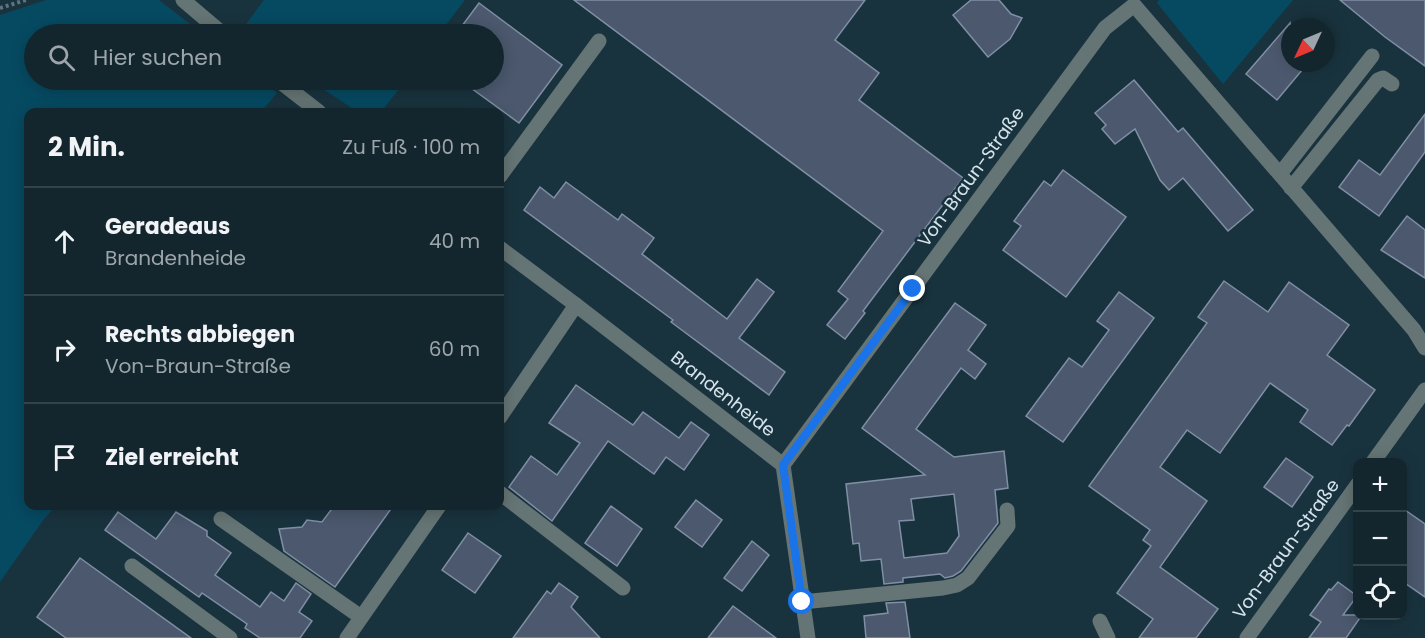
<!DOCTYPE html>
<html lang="de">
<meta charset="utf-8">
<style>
:root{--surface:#13262e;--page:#20323a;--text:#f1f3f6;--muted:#9da5aa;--line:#32434a}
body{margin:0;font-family:Poppins,sans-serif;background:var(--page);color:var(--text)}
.controls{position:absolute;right:18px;bottom:18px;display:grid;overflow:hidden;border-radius:12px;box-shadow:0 3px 15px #0003}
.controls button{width:54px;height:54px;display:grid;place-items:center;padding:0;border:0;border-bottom:2px solid var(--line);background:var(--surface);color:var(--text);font:30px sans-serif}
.compass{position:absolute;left:1281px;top:18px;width:54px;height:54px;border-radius:50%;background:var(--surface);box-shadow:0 3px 15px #0003;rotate:226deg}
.stop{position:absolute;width:18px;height:18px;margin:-14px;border:4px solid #1a73e8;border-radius:50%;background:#fff}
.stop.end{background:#1a73e8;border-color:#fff;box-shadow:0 2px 6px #0008}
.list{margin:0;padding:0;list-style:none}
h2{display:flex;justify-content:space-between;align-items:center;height:78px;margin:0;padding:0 24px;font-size:26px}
h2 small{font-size:20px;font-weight:400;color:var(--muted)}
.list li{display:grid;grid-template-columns:39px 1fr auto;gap:18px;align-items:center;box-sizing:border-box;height:108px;padding:0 24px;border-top:2px solid var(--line)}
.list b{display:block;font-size:22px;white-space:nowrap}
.list p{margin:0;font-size:20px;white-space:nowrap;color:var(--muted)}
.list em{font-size:20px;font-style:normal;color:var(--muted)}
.icon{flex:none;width:33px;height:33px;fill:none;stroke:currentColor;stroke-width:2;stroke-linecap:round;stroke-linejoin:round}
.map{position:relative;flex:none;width:1425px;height:638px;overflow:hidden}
.search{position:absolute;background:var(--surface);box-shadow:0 3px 15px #0003;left:24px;top:24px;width:480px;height:66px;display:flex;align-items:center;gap:15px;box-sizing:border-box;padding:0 21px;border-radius:33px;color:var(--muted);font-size:22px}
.panel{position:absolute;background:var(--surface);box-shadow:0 3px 15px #0003;left:24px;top:108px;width:480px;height:402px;border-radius:12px}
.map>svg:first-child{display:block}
.green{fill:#064a62}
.building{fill:#4b586d;stroke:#808fa5;stroke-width:1.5;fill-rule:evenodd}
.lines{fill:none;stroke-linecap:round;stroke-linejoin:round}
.path{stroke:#5e747e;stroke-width:4;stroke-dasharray:3 3;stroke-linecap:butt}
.minor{stroke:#657474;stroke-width:15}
.route{stroke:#1a73e8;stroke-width:8}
.labels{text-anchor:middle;stroke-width:5;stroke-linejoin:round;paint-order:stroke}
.street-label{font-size:18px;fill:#d5e4ec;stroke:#19333e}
</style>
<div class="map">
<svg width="1425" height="638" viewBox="0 0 1425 638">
<rect width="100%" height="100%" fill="#19333e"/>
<g class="green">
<polygon points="46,0 159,0 203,34 34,34 34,80 260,80 277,93 261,112 28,112 28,506 56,506 44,519 0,582 0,15"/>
<polygon points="264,0 465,0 439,34 243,34 240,32"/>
<polygon points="1159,0 1293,0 1223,84 1157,3"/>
<polygon points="309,80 406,80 381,112 358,112"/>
</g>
<g class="building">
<polygon points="574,0 865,0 835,40 879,73 859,100 963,178 863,311 865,313 845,339 827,325 848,299 838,291 883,231"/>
<polygon points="971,0 999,0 1011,14 1022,18 1010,39 988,57 953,15"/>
<polygon points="1340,0 1425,0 1425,66 1385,37"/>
<polygon points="479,3 562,65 519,123 460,80 494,80 494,34 456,34"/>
<polygon points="1290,23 1290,63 1308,63 1277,100 1246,74"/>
<polygon points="1134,80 1178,132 1183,128 1253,210 1228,231 1183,178 1169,190 1160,180 1135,129 1115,144 1102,129 1106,125 1095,113"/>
<polygon points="1425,114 1425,152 1379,216 1339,187 1359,160 1380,175"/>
<polygon points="1063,170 1126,217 1066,297 1003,250 1021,226 1014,221 1044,181 1051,186"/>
<polygon points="566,182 618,220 622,214 654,238 642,254 727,319 757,279 774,292 739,338 785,372 769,395 671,322 673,320 524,210 540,187 554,198"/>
<polygon points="1407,216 1425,230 1425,278 1381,250"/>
<polygon points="1224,281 1268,312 1289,282 1349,325 1327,355 1375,390 1349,426 1347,425 1332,445 1300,422 1308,410 1270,383 1220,453 1187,430 1160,467 1207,501 1160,567 1218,609 1196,638 1139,638 1153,619 1117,593 1151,546 1143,540 1150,530 1089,486 1207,323 1198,317"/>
<polygon points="1119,292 1154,318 1063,442 1026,416 1069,358 1082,367 1109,330 1097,321"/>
<path d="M955 303 986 325 968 350 986 364 975 379 961 368 916 429 954 457 1004 451 1008 488 995 490 998 523 961 571 953 576 945 578 940 574 903 578V582L884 584 881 559 861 561 859 543 853 544 846 484 925 475 862 428ZM954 494 959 536 947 553 904 558 899 521 914 520 911 499Z"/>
<polygon points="576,385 633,425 643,412 679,438 691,422 709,435 684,470 666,457 654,474 608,441 552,521 509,487 531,456 557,475 580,443 549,423"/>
<polygon points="1286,458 1313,477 1292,507 1264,487"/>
<polygon points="696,500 722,520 702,547 675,527"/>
<polygon points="334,506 393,506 335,587 284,551 279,529 302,527 307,520 322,522"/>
<polygon points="611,506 642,529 617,566 585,543"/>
<polygon points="1402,508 1425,524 1425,597 1402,581"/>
<polygon points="118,512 156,539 176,512 207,531 207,536 231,553 215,575 260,607 271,592 284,601 296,583 311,594 299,612 312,621 300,638 260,638 245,628 247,624 202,593 199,597 105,530"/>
<polygon points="468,533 501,556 475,593 442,570"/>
<polygon points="752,541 769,555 742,591 724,578"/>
<polygon points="80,558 191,638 66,638 37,617"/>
<polygon points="1338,582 1357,596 1343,615 1362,615 1346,638 1309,638 1321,622 1310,615 1329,589 1331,590"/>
<polygon points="559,583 578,597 571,607 600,638 513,638 547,591 551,594"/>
<polygon points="905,602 910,638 866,638 864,616 888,613 886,603"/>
<polygon points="733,606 776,638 708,638"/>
</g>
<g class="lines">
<polyline class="path" points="0,8 26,0"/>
<g class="minor">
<polyline points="183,0 223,34"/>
<polyline points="278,80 319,112"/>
<polyline points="1280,174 1372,56"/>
<polyline points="500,176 599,41"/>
<polyline points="1291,188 1378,80 1383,78 1392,84"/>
<polyline points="500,248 576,305 783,465 808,638"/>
<polyline points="500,417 576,305"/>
<polyline points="1373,462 1425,390"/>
<polyline points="783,465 1105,28 1134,5 1414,330 1425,348"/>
<polyline points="500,493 623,588"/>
<polyline points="221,519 361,617"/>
<polyline points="132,566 230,638"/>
<polyline points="802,602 943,588 957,585 968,578 1008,526 1007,510"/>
<polyline points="1100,621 1108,638"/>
<polyline points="347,638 439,506"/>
<polyline points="1247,638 1358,484"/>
</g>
</g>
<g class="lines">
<polyline class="route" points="802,602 783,465 913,289"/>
</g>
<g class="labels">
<g class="street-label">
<text transform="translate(971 177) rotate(-54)" y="6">Von-Braun-Straße</text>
<text transform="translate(723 394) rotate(38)" y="6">Brandenheide</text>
<text transform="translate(1286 549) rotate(-54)" y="6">Von-Braun-Straße</text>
</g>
</g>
</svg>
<div class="controls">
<button>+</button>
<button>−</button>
<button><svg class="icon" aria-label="locate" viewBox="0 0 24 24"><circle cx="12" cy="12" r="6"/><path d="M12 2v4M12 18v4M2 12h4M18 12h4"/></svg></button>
</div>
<svg class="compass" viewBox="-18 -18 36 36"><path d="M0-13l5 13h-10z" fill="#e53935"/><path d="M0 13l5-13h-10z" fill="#9da5aa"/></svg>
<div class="stop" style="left:802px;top:602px"></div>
<div class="stop end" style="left:913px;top:289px"></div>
<div class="search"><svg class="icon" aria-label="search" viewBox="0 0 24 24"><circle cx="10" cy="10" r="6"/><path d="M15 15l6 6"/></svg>Hier suchen</div>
<section class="panel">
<h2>2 Min.<small>Zu Fuß · 100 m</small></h2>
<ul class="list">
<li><svg class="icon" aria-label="ahead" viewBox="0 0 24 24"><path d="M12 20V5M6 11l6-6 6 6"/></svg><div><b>Geradeaus</b><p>Brandenheide</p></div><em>40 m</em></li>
<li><svg class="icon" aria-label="right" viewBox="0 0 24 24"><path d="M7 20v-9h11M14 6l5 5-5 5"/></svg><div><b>Rechts abbiegen</b><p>Von-Braun-Straße</p></div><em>60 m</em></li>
<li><svg class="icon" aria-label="arrive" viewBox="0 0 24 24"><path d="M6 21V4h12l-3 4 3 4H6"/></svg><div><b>Ziel erreicht</b></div></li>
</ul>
</section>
</div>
